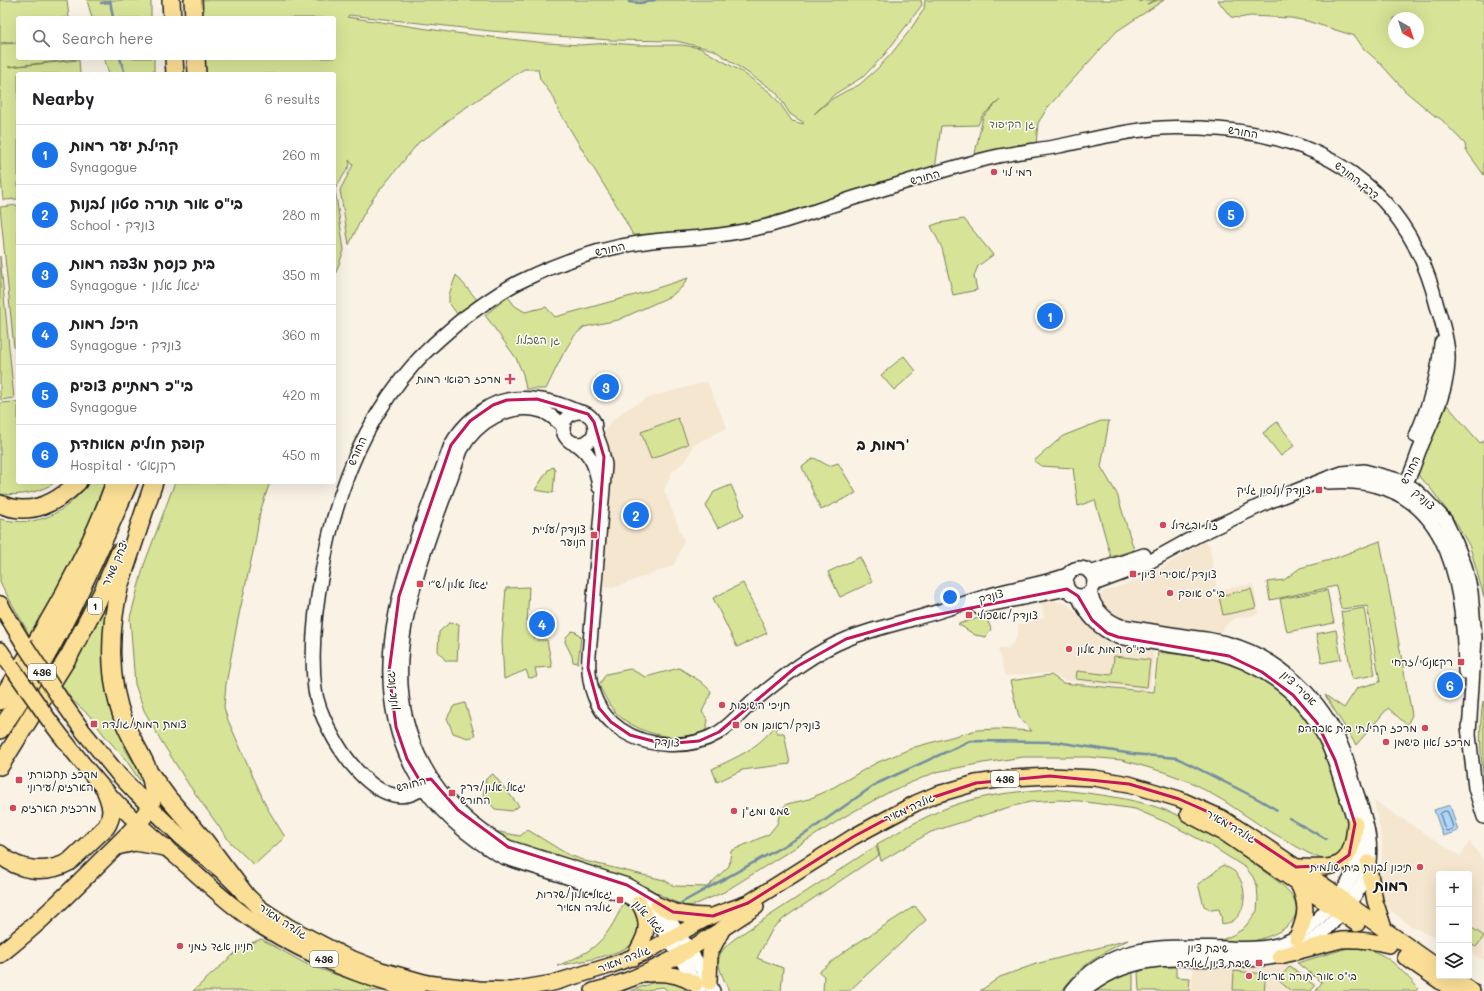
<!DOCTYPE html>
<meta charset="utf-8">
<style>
:root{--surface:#fff;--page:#f6f6f6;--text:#202124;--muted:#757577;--line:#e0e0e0;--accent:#1a73e8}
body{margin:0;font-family:Mali,"Playpen Sans Hebrew",sans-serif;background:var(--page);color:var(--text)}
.controls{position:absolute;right:12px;bottom:12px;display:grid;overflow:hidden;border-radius:4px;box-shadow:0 4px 16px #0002}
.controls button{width:36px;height:36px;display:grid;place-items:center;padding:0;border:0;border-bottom:1px solid var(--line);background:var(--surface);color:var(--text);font:20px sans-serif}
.compass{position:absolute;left:1388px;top:12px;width:36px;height:36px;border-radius:50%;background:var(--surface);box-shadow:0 4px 16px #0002;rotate:141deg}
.you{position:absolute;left:950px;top:597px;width:14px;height:14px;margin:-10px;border:3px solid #fff;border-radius:50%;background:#1a73e8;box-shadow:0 0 0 6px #1a73e833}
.badge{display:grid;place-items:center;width:26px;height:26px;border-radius:50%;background:var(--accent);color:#fff;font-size:13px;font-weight:700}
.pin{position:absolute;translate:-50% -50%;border:2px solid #fff;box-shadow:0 1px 4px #0006}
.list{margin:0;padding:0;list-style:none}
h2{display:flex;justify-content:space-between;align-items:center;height:52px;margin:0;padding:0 16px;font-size:17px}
h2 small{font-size:13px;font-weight:400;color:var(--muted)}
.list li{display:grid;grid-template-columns:26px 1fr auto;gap:12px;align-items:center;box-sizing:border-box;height:60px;padding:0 16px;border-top:1px solid var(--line)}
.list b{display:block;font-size:15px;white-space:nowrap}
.list p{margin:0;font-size:13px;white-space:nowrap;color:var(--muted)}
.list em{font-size:13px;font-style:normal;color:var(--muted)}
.icon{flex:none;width:22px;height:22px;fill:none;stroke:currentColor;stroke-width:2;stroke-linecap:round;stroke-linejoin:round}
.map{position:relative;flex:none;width:1484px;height:991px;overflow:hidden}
.search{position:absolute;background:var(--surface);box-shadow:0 4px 16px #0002;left:16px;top:16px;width:320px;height:44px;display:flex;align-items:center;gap:10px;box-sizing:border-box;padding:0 14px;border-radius:4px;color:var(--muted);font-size:15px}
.panel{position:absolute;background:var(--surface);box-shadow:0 4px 16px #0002;left:16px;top:72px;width:320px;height:412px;border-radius:4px}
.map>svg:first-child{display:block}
.built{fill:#f4e6cf}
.green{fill:#d7e497;stroke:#7a805a;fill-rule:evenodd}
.water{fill:#add6f8;stroke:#738ca0}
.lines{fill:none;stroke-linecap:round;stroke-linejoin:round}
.shore{stroke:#566674;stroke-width:1}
.stream{stroke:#738ca0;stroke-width:2.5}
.secondary-casing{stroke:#1c1c1c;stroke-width:16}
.primary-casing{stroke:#1c1c1c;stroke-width:18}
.highway-casing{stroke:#1c1c1c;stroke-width:20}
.secondary{stroke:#fdfcf7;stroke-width:13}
.primary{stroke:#fbdf96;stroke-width:15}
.highway{stroke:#fbdf96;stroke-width:17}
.primary-bridge-casing{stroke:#1c1c1c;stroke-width:18;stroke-linecap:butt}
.primary-bridge{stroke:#fbdf96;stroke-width:15}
.marked{fill:none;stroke:#c2185b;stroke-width:3;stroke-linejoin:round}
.poi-dot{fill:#d1495b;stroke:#fdfcf7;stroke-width:1.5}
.labels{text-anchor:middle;stroke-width:3;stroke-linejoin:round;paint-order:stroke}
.shield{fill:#fdfcf7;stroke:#605f5e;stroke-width:1}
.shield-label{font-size:10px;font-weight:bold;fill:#1c1c1c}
.park-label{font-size:11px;fill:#545841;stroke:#fdfcf7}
.street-label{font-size:11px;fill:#1c1c1c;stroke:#fdfcf7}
.poi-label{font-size:11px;fill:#1c1c1c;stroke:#fdfcf7;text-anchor:start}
.district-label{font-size:15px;font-weight:bold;fill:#1c1c1c;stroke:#fdfcf7}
</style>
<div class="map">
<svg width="1484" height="991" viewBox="0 0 1484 991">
<rect width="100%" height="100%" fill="#f9f2e5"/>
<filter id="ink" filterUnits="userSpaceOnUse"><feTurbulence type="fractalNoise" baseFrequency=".025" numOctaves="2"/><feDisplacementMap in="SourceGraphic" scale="8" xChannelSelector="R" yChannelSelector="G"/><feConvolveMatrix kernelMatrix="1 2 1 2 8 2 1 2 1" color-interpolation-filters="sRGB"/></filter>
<g filter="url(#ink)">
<g class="built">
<polygon points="707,382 727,428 693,445 688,458 672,472 664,490 684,541 674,565 613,588 604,587 612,471 606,440 605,431 611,422 624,411 650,397"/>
<polygon points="1204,542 1209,544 1217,590 1253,584 1259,614 1237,618 1228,623 1220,632 1134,624 1114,618 1104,607 1101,596 1104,592 1148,576"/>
<polygon points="1041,600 1055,601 1067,604 1107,643 1154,651 1150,690 1077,682 1065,680 1049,673 1005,676 998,649 1008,648 1014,642 1018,634 1018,625 1044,618"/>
<polygon points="1374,801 1460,856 1470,842 1484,862 1484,960 1469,953 1469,874 1439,874 1439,940 1409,925 1382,903 1378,892 1382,859 1382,840"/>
<polygon points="1289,963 1316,984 1312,991 1191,991 1194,965 1236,965 1270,967"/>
</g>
<g class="green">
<polygon points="0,0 67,0 69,18 18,18 18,41 0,43"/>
<polygon points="87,0 151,0 151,18 92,18"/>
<path d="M200 0H921L922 5 885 54 864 76 835 94 814 114 832 99 846 91 859 85 878 68 892 53 910 30 924 9 925 0H1138L1141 2V0H1156L1147 4 1158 0H1164L1117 31 1048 107 1038 123 1036 144 974 158 983 117 1000 100 982 116 978 125 941 126 935 169 729 229 633 235 619 209 602 182 559 111 554 98 540 79 538 69H524L456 114 432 134 419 142 374 197 362 217 349 245 340 190 353 165 349 160 350 165 335 189 344 250 334 278V74H202V58H334V18H201ZM349 15 490 31 610 40 676 41 714 50 776 92 790 114 804 123 803 124 792 121 781 105 771 93 742 72 700 48 682 45H637L611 43 580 45 546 43 455 33 347 17Z"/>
<path d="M1218 0H1484V175L1466 150 1465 144 1441 119 1435 116 1405 91 1380 63 1364 49 1355 36 1307 21 1291 18 1250 16 1239 18 1231 17 1222 6ZM1394 18H1418V42H1394Z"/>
<polygon points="18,43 18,58 85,58 8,67 79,60 80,74 18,74 18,199 3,200 0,165 0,44"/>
<polygon points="104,58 154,58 154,74 109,74"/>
<polygon points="18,205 18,348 14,348 0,207"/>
<polygon points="964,219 993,255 978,266 974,276 977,290 953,295 942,248 931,226 939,223"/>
<polygon points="0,256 14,398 1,400 0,394"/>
<polygon points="456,275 479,302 458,315 449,303 449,295"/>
<polygon points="688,278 682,287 671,296 618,320 584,327 574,336 563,354 546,389 526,389 523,374 516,358 485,315 508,297 515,306 525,312 546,307 555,317 642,293"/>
<polygon points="904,356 916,371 894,390 881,375"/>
<path d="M15 402 18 403V482H56C38 493 21 496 0 494V403Z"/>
<polygon points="1447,405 1480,443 1484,441 1484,597 1470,547 1457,524 1428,485 1420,478 1417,471"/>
<polygon points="678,418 688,444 651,459 641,432"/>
<polygon points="1101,421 1109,421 1101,467 1117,494 1134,550 1111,557 1095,500 1078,506 1073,468 1041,466 1034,461 1063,436"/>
<polygon points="1277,422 1295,445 1281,456 1263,433"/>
<polygon points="814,458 829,466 838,463 856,493 821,510 802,467"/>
<polygon points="553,467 555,470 553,493 535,490 548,470"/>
<path d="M90 482H110L33 641 2 586 0 581V519C39 528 66 513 90 482Z"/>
<polygon points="175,482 270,482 260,512 255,543 238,619 226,684 224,707 227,718 267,808 285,837 254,865 230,842 189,785 160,739 144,710 135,684 130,618 144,565"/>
<polygon points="731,485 744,515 718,528 706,506 714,492"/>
<polygon points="1380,541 1412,715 1407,725 1388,708 1356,745 1325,695 1344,708 1357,688 1380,682 1367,606 1341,609 1336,586 1270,600 1267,582 1284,580 1300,568 1330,560"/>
<polygon points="860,557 872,582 840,597 828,572"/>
<polygon points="743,583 767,633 737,647 713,598"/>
<polygon points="529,587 527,626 536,640 547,640 552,667 535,668 537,677 529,678 526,670 504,679 502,641 506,588"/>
<polygon points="1251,589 1256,608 1223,615 1219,596"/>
<polygon points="1327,590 1334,623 1287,632 1280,599"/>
<polygon points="1364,608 1375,675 1352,679 1341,612"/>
<polygon points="101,610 105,611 106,612 103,658 104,679 110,703 124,747 142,776 143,783 138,778 126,760 104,735 89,715 72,700 60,682"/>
<polygon points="986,616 991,629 986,637 975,635 958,624"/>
<polygon points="449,623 459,624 457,661 446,661 438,651 439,632"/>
<polygon points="1336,630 1341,659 1322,663 1316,634"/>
<polygon points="572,631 576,632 581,637 578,663 573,662 572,656 565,642 566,637"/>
<path d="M1158 652C1179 655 1201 656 1221 661 1288 678 1317 724 1336 786 1341 800 1352 828 1347 842 1345 848 1340 853 1338 858L1322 859 1308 853 1266 829 1224 801 1191 782 1164 772 1122 760 1088 757H1023L983 763 936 772 891 791 849 814 724 892 694 905 685 906 670 900 632 879 570 862 512 843 494 831 520 836 528 830 567 854 585 861 664 880 674 886 707 887 729 866 731 851 769 834 777 824 781 809 787 804 809 799 834 787 876 763 915 747 977 730 997 729 1032 731 1019 717 1010 681 1051 675 1063 683 1154 692Z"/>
<polygon points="1114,656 1150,660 1147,687 1076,679 1077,671 1112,675"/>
<path d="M679 668 700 681 711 691C710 699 705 704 702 712L708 720 706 730C679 745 639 734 617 714 609 706 604 695 599 685L606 674 630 669 646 677Z"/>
<path d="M1483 701 1484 702V779C1480 753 1479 727 1483 701Z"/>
<polygon points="465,703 475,736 468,738 453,733 447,718 454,706"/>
<path d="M776 725 777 733H784L790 764 742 770 717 782 712 769C739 756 757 749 776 725Z"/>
<polygon points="493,774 519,806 512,811 495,809 483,796 486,779"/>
<path d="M1052 789C1096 794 1141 798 1182 817 1208 829 1236 849 1258 867 1270 876 1285 885 1293 897 1307 922 1276 935 1257 940 1245 944 1227 942 1214 943L1233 935 1243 929 1252 918 1257 911 1258 898 1257 886 1253 877 1246 868 1210 845 1170 824 1135 809 1080 801 1059 800 1030 802 1006 808 931 832 881 861 877 844C904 829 931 812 961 803 990 794 1022 791 1052 789Z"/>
<path d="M876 846 879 855 787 916 773 928 757 958 783 968 781 991H729C716 962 711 955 740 935Z"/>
<path d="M1223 865C1226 867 1231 869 1234 871 1247 883 1248 909 1234 920 1231 923 1226 923 1222 924L1221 915 1219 909 1211 910 1204 906 1198 884 1211 875Z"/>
<path d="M625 901 635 908 644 924C642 929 640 935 637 939 627 955 576 962 557 966 571 960 587 954 598 943 610 932 617 916 625 901Z"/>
<polygon points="915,906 926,920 849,991 823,991 824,976 819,972 845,951"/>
<polygon points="1469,926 1484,936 1476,947 1469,943"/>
<polygon points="261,939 308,965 384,991 193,991 242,947"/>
<path d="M1128 940C1100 954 1080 965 1062 991H980L1000 977 1036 964Z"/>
<path d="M1348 948C1353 948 1359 948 1364 949 1387 952 1403 972 1418 988L1416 991H1316L1322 982 1297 963Z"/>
<polygon points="1290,966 1315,986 1311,991 1291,991 1278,980"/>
<polygon points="1151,967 1176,967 1176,977 1190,978 1189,991 1139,991 1138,972"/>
<polygon points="1234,971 1266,974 1264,991 1233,990"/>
<polygon points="1133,972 1133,991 1096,991 1117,975"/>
<path d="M663 979C672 981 680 983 686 991H668L663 987 655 988 648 991H630Z"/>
</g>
<polygon class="water" points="1450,805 1458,831 1443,836 1434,810"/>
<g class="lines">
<polygon class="shore" points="1446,811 1448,812 1453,827 1452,829 1447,831 1445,830 1440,814 1441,813"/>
<g class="stream">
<polyline points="110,0 113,18"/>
<polyline points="629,2 640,3 655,0"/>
<polyline points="101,3 110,2"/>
<polyline points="120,58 125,74"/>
<polyline points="1289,818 1326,839"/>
<polyline points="681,903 805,834 876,784 970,741 1057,742 1133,754 1177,758 1258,799 1277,810"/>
</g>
<defs>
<g id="secondary">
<path d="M578 411C570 409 561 404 552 402 538 399 521 397 507 400 485 404 461 426 451 445 414 549 356 666 415 773 434 808 468 838 503 857L624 895C657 908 682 961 699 991"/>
<circle cx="579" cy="428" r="16"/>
<path d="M562 425C556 420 550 414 542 411 510 401 476 422 461 450 451 477 441 505 431 532 404 609 382 690 424 766 442 800 474 829 508 847L627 885 652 899 667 916 703 971 713 991"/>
<path d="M595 431 601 447 605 465 589 655C587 684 595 712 620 729 647 748 689 750 718 733 734 723 746 706 761 695 788 673 815 652 847 639 869 630 893 625 916 618 942 611 968 602 994 594 1018 587 1043 584 1067 575"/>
<path d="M1416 436C1429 406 1439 376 1441 343"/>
<path d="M577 444C593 456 596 468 599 487"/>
<path d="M1328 482C1448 473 1464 579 1465 672"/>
<circle cx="1080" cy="582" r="14"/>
<polyline points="1090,573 1144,555"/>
<polyline points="1094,584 1142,566 1198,535 1268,502 1328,478 1342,473 1364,471 1398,480 1414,489 1423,497 1445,520 1456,543 1465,566 1471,592 1475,638 1469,733"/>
<polyline points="978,607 1067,589"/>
<polyline points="1468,726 1475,788 1484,817"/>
<path d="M431 779C385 836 321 732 315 690 310 649 315 608 323 567 336 491 363 421 415 363 430 346 447 332 464 318 482 305 499 292 519 282 559 262 601 248 645 242 664 239 683 239 702 237 724 235 746 231 767 226 801 217 833 204 867 194 909 181 951 167 994 157 1016 152 1038 150 1059 146 1093 139 1128 130 1162 128 1175 127 1188 128 1200 128 1319 132 1408 186 1437 306 1442 322 1449 344 1448 361 1447 393 1431 423 1419 451 1415 462 1411 476 1404 485 1402 488 1399 490 1397 492"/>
<path d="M1072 991C1112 940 1170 947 1228 948 1244 949 1261 949 1277 945 1298 940 1313 926 1326 910 1338 897 1352 882 1356 864 1363 839 1352 813 1344 790 1337 768 1331 747 1319 727 1297 689 1256 662 1214 652L1118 637C1098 629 1087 615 1078 596"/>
<path d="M1084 991C1131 952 1175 959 1233 960 1256 960 1279 959 1300 949 1318 940 1331 925 1343 910 1351 901 1359 891 1364 880 1377 850 1365 817 1355 788 1351 775 1348 762 1343 750 1323 699 1279 657 1226 643 1214 640 1202 638 1190 637 1167 633 1144 630 1121 626 1105 620 1094 609 1090 592"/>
</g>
<g id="primary">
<polyline points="0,604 24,644"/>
<polyline points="0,650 11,666"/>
<polyline points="61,700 83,731 119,775 136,793 180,836 223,872 260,908 289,927 343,955 381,970 427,983 479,989 512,990 553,983 609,966 646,952 707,918 748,903 853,837 916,803 935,795 976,783 1012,778 1050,776 1094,778 1129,784 1179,799 1222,818 1247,834 1329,889 1355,909 1439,968"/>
<path d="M49 720C67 744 85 768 106 791 130 818 158 841 186 865 211 887 235 910 264 928 308 955 366 980 417 991"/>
<polyline points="1188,814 1226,834 1357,924"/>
<polyline points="1368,863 1375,901 1385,931"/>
<path d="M1296 867C1337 868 1352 870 1355 824"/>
<path d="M658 905C675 914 690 916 708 916"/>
<path d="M1297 937C1307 916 1308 903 1297 882"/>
<path d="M1280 956 1341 940C1358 939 1373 941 1389 945"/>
<polyline points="1405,957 1454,991"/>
<path d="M633 958C646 937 652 925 639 903"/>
<path d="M648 974C666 972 680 975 695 984"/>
<polyline points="1451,976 1472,991"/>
<polyline points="709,982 710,953 722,930"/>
<path d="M593 991C654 977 704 940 756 907"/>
</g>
<g id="highway">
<polyline points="171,0 172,18"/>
<polyline points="193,0 194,18"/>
<polyline points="174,58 175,74"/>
<polyline points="196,58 197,74"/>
<path d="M0 504C30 517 57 503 78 482"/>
<polyline points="0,605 1,607"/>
<path d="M0 701C44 631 87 560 115 482"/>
<path d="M0 730C54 653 92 568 129 482"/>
<polyline points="0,766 70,654 102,593 120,552"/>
<polyline points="151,775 168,798 205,841 245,894"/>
<polyline points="117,846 135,842 165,847"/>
<path d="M0 854C19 872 47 874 69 862L106 827C114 815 111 804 106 792"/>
<path d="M0 954C36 926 68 894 100 862 116 846 134 831 146 813 150 807 153 801 153 793 153 769 134 746 125 724 107 680 109 629 120 584L154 482"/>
</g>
</defs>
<use href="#secondary" class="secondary-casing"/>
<use href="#primary" class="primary-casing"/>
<use href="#highway" class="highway-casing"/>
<use href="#secondary" class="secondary"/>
<use href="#primary" class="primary"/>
<use href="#highway" class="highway"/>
<defs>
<g id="primary-bridge">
<polyline points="24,644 61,700"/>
<polyline points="11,666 49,720"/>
</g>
</defs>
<use href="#primary-bridge" class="primary-bridge-casing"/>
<use href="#primary-bridge" class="primary-bridge"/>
</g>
</g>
<path class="marked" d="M537 399 588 414 594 422 604 457 588 668 599 708 611 722 630 735 664 744 699 741 719 732 796 667 846 639 915 619 1067 589 1078 596 1092 620 1107 633 1118 637 1229 656 1262 672 1293 695 1317 723 1335 760 1355 824 1349 855 1335 865 1296 867 1222 818 1179 799 1129 784 1050 776 976 783 916 803 853 837 748 903 713 916 673 912 627 885 508 847 458 810 431 779 420 781 407 759 396 727 389 672 399 596 451 445 470 421 493 405 507 400Z"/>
<g class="poi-dot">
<circle cx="994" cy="172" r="4"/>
<path d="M508 373h4v4h4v4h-4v4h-4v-4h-4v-4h4z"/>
<rect x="1315" y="486" width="8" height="8" rx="2"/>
<circle cx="1163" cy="525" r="4"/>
<rect x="590" y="531" width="8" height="8" rx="2"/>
<rect x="1129" y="570" width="8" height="8" rx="2"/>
<rect x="416" y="580" width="8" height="8" rx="2"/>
<circle cx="1170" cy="593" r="4"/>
<rect x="965" y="611" width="8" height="8" rx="2"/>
<circle cx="1069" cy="649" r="4"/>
<rect x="1457" y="658" width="8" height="8" rx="2"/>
<circle cx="722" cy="705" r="4"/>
<rect x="90" y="720" width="8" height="8" rx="2"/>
<rect x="732" y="721" width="8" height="8" rx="2"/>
<circle cx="1425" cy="728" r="4"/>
<circle cx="1386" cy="742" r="4"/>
<rect x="15" y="776" width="8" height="8" rx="2"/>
<rect x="448" y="789" width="8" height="8" rx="2"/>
<circle cx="13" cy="808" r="4"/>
<circle cx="734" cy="811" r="4"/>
<circle cx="1420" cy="867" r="4"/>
<rect x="616" y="896" width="8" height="8" rx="2"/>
<circle cx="180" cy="946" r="4"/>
<rect x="1255" y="959" width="8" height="8" rx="2"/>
<circle cx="1249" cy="976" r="4"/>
</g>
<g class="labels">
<g class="shield">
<rect x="88" y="598" width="14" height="16" rx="3"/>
<rect x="28" y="664" width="28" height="16" rx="3"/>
<rect x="991" y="771" width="28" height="16" rx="3"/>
<rect x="310" y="951" width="28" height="16" rx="3"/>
</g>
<g class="shield-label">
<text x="95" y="610">1</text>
<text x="42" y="676">436</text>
<text x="1005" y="783">436</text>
<text x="324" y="963">436</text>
</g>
<g class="park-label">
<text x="1012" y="128">גן הקיפוד</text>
<text x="538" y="344">גן השבלול</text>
</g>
<g class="street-label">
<text transform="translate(1243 132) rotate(9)" y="4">החורש</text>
<text transform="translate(925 177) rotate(-16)" y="4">החורש</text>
<text transform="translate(1357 180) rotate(38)" y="4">דרך החורש</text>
<text transform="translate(610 249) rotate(-13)" y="4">החורש</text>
<text transform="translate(357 451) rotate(-66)" y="4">החורש</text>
<text transform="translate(1410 470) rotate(-63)" y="4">החורש</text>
<text transform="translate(1424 499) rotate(42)" y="4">צונדק</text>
<text transform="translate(115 563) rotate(-66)" y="4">יצחק שמיר</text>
<text transform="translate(991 596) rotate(-16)" y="4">צונדק</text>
<text transform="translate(1299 688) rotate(44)" y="4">אסירי ציון</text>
<text transform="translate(392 690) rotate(-96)" y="4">יגאל אלון</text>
<text transform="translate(667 742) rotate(3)" y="4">צונדק</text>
<text transform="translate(411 784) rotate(-15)" y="4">החורש</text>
<text transform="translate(909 808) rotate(-25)" y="4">גולדה מאיר</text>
<text transform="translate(1231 826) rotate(30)" y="4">גולדה מאיר</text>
<text transform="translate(649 917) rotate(48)" y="4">יגאל אלון</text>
<text transform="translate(283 921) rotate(33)" y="4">גולדה מאיר</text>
<text transform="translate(1208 948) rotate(1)" y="4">שיבת ציון</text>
<text transform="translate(624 959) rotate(-21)" y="4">גולדה מאיר</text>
</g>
<g class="poi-label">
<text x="1002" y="176">רמי לוי</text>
<text x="501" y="383" text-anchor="end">מרכז רפואי רמות</text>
<text x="1311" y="494" text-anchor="end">צונדק/נלסון גליק</text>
<text x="1171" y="529">זול ובגדול</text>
<text x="586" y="533" text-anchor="end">צונדק/עליית<tspan x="586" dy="13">הנוער</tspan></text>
<text x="1141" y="578">צונדק/אסירי ציון</text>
<text x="428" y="588">יגאל אלון/ש״י</text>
<text x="1178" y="597">בי"ס אופק</text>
<text x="977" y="619">צונדק/אשכולי</text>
<text x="1077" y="653">בי"ס רמות אלון</text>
<text x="1453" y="666" text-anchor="end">רקאנטי/זרחי</text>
<text x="730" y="709">חניכי הישיבות</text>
<text x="102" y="728">צומת רמות/גולדה</text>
<text x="744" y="729">צונדק/ראובן מס</text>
<text x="1417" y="732" text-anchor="end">מרכז קהילתי בית אברהם</text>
<text x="1394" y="746">מרכז לאון פישמן</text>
<text x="27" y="778">מרכז תחבורתי<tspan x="27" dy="13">הארזים/עירוני</tspan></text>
<text x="460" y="791">יגאל אלון/דרך<tspan x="460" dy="13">החורש</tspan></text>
<text x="21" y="812">מרכזית הארזים</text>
<text x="742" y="815">שמש ומג"ן</text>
<text x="1412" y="871" text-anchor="end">תיכון לבנות בית שולמית</text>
<text x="612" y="898" text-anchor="end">יגאל אלון/שדרות<tspan x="612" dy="13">גולדה מאיר</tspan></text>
<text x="188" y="950">חניון אגד זמני</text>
<text x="1251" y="967" text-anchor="end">שיבת ציון/גולדה</text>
<text x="1257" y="980">בי"ס אור תורה אריאל</text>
</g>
<g class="district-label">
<text x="883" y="450">רמות ב'</text>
<text x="1391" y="891">רמות</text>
</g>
</g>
</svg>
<div class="controls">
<button>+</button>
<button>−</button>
<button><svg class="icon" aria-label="layers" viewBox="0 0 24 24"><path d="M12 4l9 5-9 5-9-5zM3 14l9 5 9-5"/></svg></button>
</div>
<svg class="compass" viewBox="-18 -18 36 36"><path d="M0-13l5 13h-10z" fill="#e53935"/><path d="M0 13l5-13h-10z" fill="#757577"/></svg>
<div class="you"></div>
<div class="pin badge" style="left:1050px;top:316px">1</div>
<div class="pin badge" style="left:636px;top:515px">2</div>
<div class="pin badge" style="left:606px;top:387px">3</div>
<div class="pin badge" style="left:542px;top:624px">4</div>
<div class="pin badge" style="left:1231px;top:214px">5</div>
<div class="pin badge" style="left:1450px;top:685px">6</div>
<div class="search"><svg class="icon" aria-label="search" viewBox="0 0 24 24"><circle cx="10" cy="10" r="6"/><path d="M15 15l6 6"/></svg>Search here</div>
<section class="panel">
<h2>Nearby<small>6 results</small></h2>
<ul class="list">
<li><span class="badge">1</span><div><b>קהילת יער רמות</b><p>Synagogue</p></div><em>260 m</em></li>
<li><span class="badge">2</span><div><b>בי&quot;ס אור תורה סטון לבנות</b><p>School · צונדק</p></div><em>280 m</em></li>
<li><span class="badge">3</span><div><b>בית כנסת מצפה רמות</b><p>Synagogue · יגאל אלון</p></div><em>350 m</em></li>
<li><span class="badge">4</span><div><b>היכל רמות</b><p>Synagogue · צונדק</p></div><em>360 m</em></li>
<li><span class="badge">5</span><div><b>בי&quot;כ רמתיים צופים</b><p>Synagogue</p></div><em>420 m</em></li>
<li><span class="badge">6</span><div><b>קופת חולים מאוחדת</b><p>Hospital · רקנאטי</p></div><em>450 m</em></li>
</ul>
</section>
</div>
